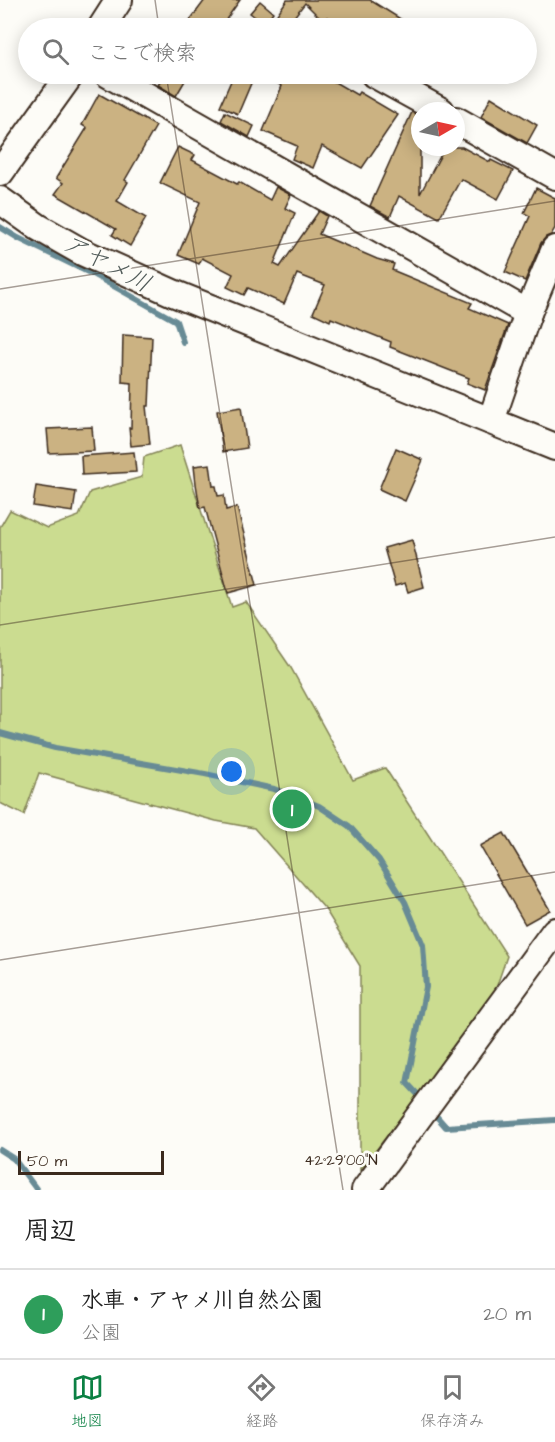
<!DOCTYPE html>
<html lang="ja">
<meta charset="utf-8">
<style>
:root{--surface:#fff;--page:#f6f6f6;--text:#222;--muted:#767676;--line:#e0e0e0;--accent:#0b8043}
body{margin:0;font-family:"Architects Daughter","Klee One",sans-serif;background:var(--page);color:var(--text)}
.compass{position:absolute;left:411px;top:102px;width:54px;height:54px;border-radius:50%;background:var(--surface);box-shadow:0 3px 15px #0003;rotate:81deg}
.scale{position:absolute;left:18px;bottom:15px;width:146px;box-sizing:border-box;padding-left:6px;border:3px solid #3b2a1e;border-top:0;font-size:16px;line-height:21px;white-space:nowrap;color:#3b2a1e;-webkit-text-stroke:4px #fdfcf7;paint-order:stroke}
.you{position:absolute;left:232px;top:772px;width:21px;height:21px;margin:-15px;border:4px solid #fff;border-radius:50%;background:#1a73e8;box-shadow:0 0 0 9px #1a73e833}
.badge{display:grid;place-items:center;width:39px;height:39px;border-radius:50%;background:var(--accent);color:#fff;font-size:20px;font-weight:700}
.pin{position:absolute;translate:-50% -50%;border:3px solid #fff;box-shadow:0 2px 6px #0006}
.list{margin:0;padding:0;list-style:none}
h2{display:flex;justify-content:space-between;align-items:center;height:78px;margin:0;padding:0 24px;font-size:26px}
h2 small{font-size:20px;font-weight:400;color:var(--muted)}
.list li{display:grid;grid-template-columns:39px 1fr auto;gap:18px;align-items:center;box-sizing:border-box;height:90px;padding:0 24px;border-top:2px solid var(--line)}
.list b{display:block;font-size:22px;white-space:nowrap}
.list p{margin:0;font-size:20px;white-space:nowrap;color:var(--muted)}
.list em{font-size:20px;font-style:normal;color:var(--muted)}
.icon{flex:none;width:33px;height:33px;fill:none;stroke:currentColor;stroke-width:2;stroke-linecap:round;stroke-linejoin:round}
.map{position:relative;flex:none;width:555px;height:1190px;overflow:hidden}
.search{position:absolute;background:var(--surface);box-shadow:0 3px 15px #0003;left:18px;right:18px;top:18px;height:66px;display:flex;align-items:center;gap:15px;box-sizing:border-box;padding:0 21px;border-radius:33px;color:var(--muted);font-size:22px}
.sheet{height:168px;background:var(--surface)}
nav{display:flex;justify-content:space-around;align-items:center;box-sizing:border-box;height:84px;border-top:2px solid var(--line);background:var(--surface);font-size:16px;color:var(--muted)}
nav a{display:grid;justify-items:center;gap:3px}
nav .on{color:var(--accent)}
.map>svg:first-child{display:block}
.green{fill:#cbdc90;stroke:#838357;stroke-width:1.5}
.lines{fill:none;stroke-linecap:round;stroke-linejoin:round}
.stream{stroke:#678b95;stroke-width:6}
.building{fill:#cbb282;stroke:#3b2a1e;stroke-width:1.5}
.minor-casing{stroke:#3b2a1e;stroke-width:30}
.minor{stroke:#fdfcf7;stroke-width:26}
.ticks{fill:none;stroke:#3b2a1e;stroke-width:1.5;stroke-opacity:0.45}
.labels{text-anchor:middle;stroke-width:5;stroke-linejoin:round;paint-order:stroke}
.water-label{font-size:24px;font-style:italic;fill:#515b59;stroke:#fdfcf7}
.ticks-label{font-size:15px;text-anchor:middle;fill:#3b2a1e;stroke:#fdfcf7;stroke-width:5;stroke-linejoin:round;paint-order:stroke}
</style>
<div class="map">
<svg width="555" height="1190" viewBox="0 0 555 1190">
<rect width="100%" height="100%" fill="#fdfcf7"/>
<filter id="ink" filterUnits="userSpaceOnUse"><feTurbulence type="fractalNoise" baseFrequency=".0167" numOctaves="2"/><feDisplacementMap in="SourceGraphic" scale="12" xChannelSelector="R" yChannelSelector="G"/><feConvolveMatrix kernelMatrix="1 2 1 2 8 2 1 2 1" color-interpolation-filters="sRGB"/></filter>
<g filter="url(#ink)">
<polygon class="green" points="180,445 232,607 246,602 291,668 353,780 385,768 507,956 493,997 360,1171 360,966 325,909 254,828 216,821 39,773 24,815 0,803 0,527 10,510 47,528 79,516 90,492 142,477 144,457"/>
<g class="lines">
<g class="stream">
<polyline points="0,227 18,238 92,274 176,321 183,342"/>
<polyline points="0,733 55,748 205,774 274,789 319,806 349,826 379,860 405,902 423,945 426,987 407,1083 423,1100"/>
<polyline points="431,1110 446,1127 555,1120"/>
<polyline points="0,1150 14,1159 37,1190"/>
</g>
</g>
<g class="building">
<polygon points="205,0 240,0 220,28 202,28 190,20"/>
<polygon points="287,0 370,0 415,28 344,28 327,17 323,21 305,3 285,28 273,20"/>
<polygon points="260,1 273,12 264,24 250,13"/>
<polygon points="165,74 189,74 176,96 158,85"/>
<polygon points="234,74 255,74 238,114 220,106"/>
<polygon points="261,74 321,74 357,95 359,92 398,115 362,168 322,146 313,168 292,159 297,146 263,131 282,86"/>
<polygon points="99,94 156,126 125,180 128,182 117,201 146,218 130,246 112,235 116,229 55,194 63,183 56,178 87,128 82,125"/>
<polygon points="491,97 537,125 527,143 481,117"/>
<polygon points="225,112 254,126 249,137 221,121"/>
<polygon points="412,112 420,117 420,194 445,147 462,147 490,162 491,160 513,171 498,199 461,179 439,218 399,196 390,217 370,206"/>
<polygon points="178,147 195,155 192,160 237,184 239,182 270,200 276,187 291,195 285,208 295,213 274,264 280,267 319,211 327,216 319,234 377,259 394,264 392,270 472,303 469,308 508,325 485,390 467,383 469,378 390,347 391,342 331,318 330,321 313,313 325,285 297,274 284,304 248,288 244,295 227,287 233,274 202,258 199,264 178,255 200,202 160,183"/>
<polygon points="536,188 555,198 555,228 551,235 546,237 541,243 525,281 505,272 530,216 524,213"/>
<polygon points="123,335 152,337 149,406 146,406 150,444 131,446 129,428 131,428 132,383 122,382"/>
<polygon points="241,407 247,448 223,452 217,411"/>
<polygon points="92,427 94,451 49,453 47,429"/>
<polygon points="396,448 423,460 405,501 379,489"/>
<polygon points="134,452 136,472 82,475 81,456"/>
<polygon points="210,464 213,486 216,486 218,496 224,495 226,510 237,507 257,585 228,593 205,507 200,508 196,484 194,466"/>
<polygon points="36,486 76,492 73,512 33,506"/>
<polygon points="412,540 424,587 408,592 405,583 395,586 384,548"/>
<polygon points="504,833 550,910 525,924 480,846"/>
</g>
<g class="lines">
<defs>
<g id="minor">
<polyline points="101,28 119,0"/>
<polyline points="108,74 528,313"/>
<polyline points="374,74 441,111"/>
<polyline points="456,120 555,176"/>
<polyline points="0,173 71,74"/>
<polyline points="0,200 38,227 82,252 173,293 555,447"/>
<polyline points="491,421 528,313 555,249"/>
<polyline points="365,1190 555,931"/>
</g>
</defs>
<use href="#minor" class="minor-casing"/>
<use href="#minor" class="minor"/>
</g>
</g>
<path class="ticks" d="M155 0 159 28M166 74 343 1190M0 289 555 201M0 625 555 537M0 960 555 872"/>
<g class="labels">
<g class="water-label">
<text transform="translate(107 263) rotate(28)" y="8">アヤメ川</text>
</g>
</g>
<g class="ticks-label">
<text x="341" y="1165">42°29'00"N</text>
</g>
</svg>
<svg class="compass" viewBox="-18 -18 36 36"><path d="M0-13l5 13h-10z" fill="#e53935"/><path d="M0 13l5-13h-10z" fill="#767676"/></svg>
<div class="scale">50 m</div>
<div class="you"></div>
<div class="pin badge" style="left:292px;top:809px;background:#2e9e5b">1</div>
<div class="search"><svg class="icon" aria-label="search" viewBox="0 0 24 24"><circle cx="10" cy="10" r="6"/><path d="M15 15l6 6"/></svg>ここで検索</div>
</div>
<section class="sheet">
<h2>周辺<small></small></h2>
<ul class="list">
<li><span class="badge" style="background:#2e9e5b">1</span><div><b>水車・アヤメ川自然公園</b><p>公園</p></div><em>20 m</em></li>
</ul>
</section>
<nav>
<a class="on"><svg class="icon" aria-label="map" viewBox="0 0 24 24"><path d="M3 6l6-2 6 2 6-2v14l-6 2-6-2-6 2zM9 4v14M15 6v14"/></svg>地図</a>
<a><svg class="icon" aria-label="directions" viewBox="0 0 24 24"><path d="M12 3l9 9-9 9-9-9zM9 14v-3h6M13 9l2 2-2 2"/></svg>経路</a>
<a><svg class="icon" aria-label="saved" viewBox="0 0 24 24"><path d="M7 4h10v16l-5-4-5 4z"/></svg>保存済み</a>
</nav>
